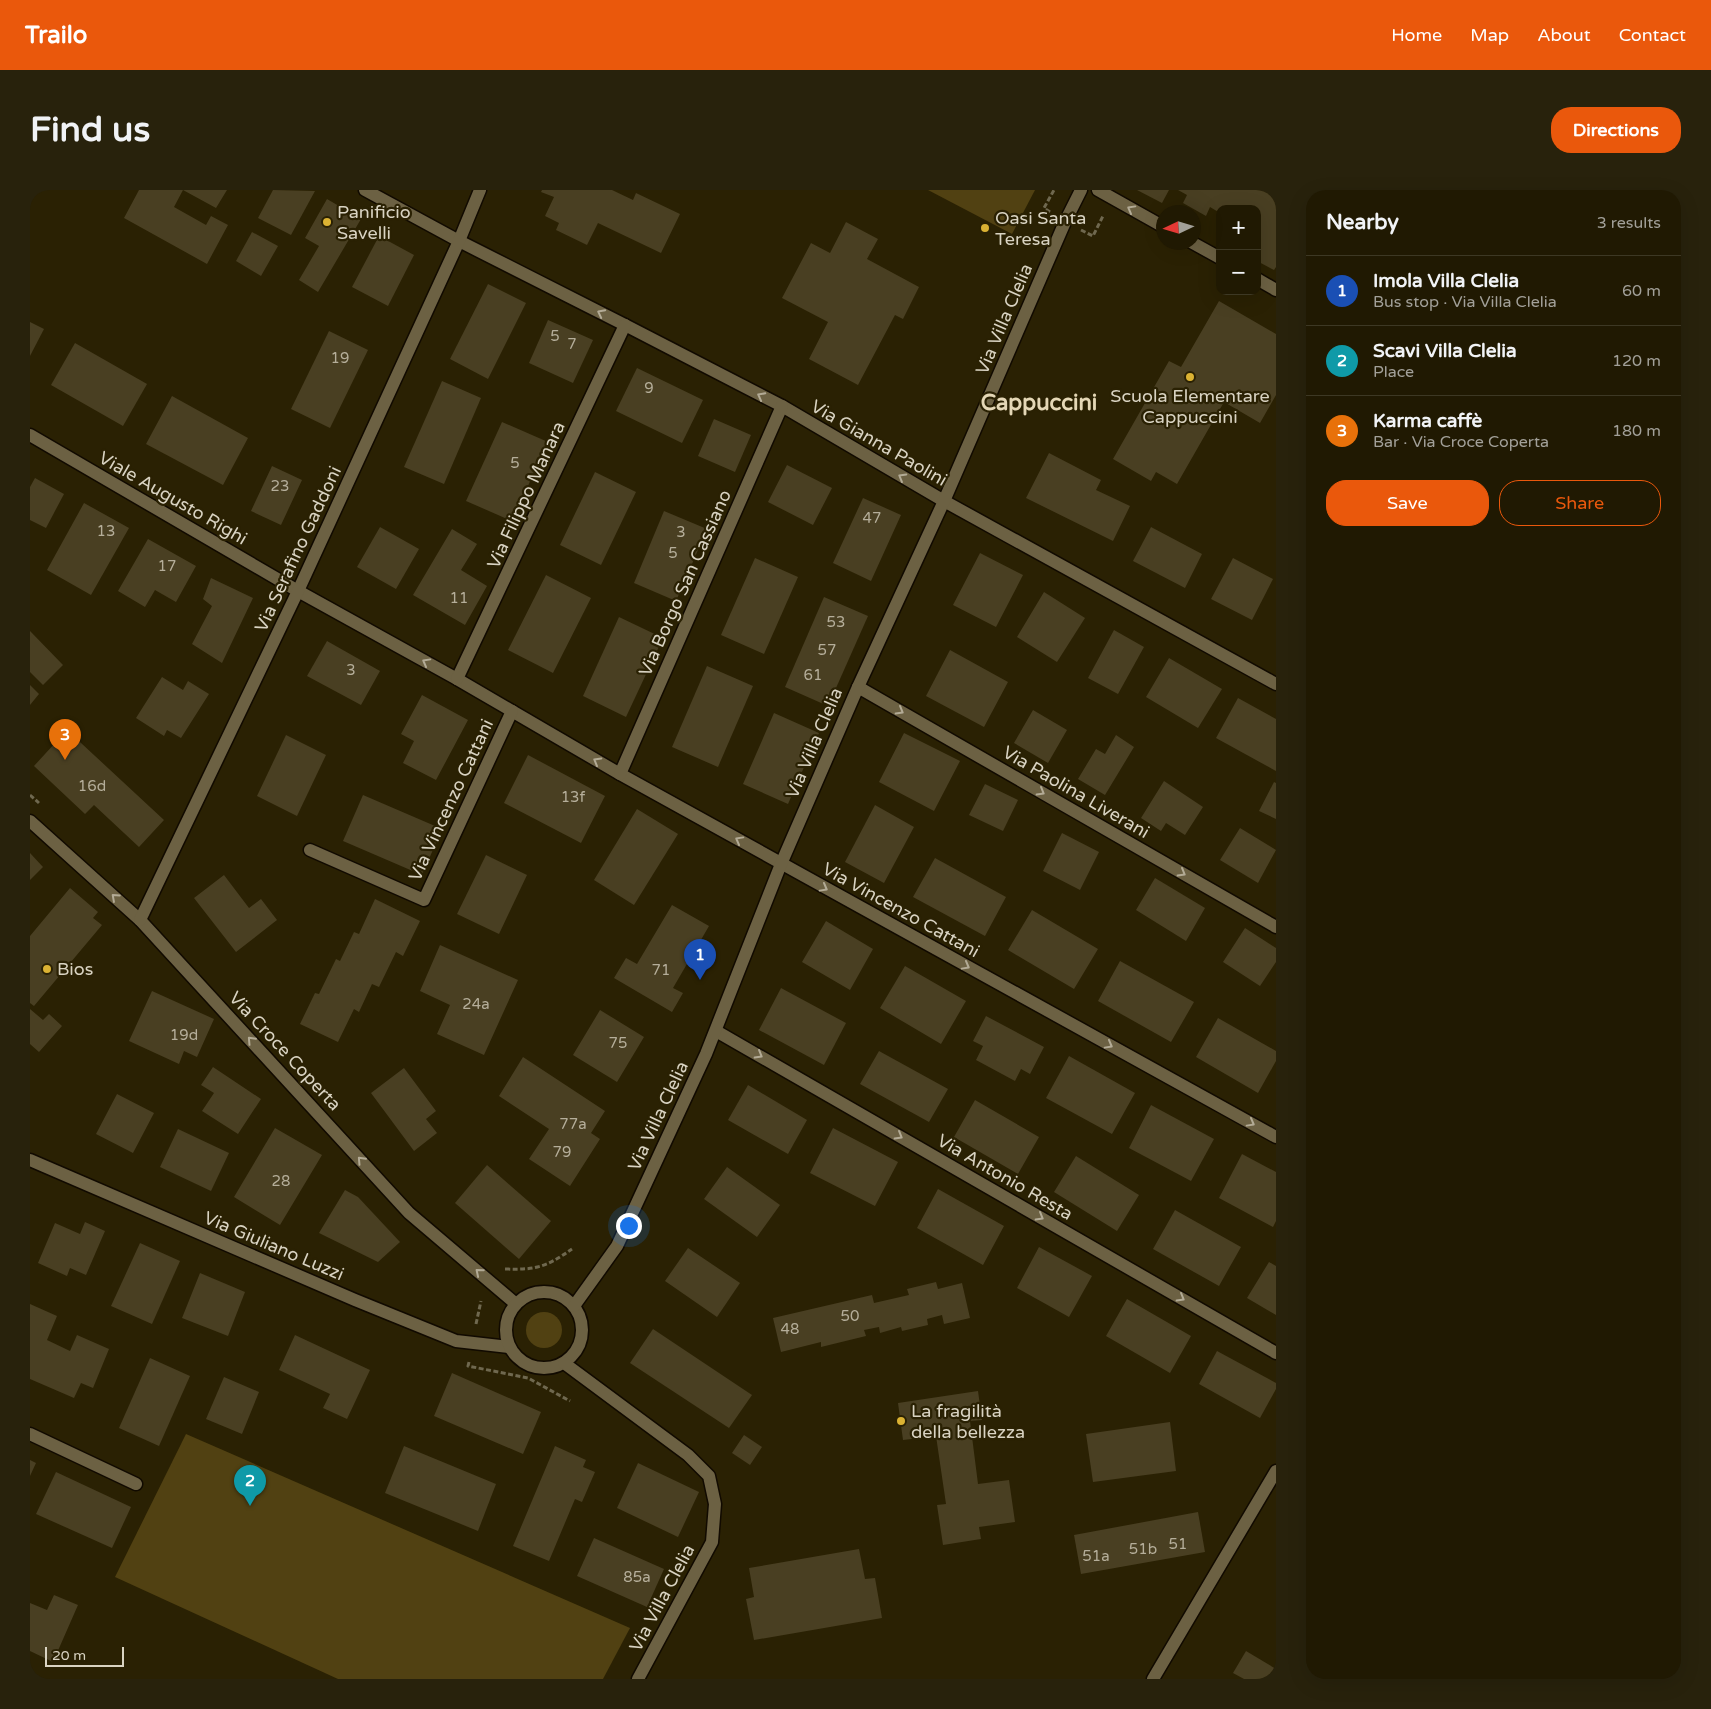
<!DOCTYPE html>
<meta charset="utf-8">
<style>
:root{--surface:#201902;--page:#28220c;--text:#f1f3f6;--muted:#a2a099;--line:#3d3824;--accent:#ea580c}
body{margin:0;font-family:"Varela Round",sans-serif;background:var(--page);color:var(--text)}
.controls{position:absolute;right:15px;top:15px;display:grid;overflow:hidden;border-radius:10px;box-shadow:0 5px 20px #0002}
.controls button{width:45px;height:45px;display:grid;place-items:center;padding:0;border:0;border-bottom:1px solid var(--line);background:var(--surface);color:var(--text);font:25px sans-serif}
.compass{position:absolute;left:1126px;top:15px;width:45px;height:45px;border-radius:50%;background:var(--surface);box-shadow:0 5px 20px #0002;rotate:266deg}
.scale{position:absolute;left:15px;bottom:12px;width:79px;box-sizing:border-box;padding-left:5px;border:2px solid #d9d3c2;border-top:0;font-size:14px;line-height:18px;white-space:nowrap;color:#d9d3c2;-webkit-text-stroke:4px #2a2103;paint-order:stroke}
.you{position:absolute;left:598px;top:1035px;width:18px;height:18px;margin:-12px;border:4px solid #fff;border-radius:50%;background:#1a73e8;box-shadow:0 0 0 8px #1a73e833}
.badge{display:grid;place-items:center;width:32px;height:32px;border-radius:50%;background:var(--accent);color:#fff;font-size:16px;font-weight:700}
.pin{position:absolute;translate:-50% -41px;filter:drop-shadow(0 1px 2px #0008)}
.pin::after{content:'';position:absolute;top:26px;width:18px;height:15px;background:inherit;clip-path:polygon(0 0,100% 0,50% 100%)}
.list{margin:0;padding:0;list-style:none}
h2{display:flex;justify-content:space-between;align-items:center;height:65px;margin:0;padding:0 20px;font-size:21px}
h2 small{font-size:16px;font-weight:400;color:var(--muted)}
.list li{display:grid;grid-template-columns:32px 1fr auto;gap:15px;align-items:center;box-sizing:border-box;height:70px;padding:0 20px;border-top:1px solid var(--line)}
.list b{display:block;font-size:19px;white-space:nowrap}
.list p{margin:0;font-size:16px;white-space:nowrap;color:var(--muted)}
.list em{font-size:16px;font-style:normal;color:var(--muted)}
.actions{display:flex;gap:10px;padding:15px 20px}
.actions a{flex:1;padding:11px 0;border:1px solid var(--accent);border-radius:20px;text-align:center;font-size:18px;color:var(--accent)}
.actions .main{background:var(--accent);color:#fff}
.map{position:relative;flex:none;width:1246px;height:1489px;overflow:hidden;border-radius:20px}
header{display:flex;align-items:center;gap:30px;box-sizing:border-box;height:70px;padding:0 25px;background:var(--accent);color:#fff}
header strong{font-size:24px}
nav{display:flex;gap:28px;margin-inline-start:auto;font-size:18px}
.intro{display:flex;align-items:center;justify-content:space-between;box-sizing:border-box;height:120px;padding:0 30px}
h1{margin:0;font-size:35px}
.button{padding:12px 22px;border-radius:20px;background:var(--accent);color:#fff;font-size:18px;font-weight:700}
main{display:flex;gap:30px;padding:0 30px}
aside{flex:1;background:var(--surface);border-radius:20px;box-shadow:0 5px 20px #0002}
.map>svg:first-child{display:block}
.green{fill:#514112}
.building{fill:#493f22}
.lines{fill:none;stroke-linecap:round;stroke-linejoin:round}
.minor-casing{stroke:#110a00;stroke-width:15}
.tertiary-casing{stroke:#110a00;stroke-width:15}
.path{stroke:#6f684f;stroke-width:3;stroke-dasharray:5 2.5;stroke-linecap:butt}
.minor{stroke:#6c6143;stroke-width:12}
.tertiary{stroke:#6c6143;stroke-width:12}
.oneway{stroke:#b3ab96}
.poi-dot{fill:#dbb233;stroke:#2a2103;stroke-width:2}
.labels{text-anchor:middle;stroke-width:4.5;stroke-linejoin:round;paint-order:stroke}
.number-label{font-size:15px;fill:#b5ae9a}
.poi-label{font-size:18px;fill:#d9d3c2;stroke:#2a2103;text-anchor:start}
.street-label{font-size:18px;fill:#d9d3c2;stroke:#2a2103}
.district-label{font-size:22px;font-weight:bold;fill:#e4d7b6;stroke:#2a2103}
</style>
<header>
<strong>Trailo</strong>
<nav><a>Home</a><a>Map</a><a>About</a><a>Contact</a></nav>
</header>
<div class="intro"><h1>Find us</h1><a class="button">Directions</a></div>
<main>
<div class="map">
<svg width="1246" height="1489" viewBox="0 0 1246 1489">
<rect width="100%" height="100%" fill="#2a2103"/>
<g class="green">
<polygon points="898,0 1005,0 982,44"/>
<circle cx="514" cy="1140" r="18"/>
<polygon points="156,1244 600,1438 573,1489 308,1489 85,1387"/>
</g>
<g class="building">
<polygon points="109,0 197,0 186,18 153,0 144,17 176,35 181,26 198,35 177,74 94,28"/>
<polygon points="243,0 285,1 261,45 228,28"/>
<polygon points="512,0 582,0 603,10 606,3 650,24 631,63 568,33 557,55 526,40 529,33 515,26 524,7 511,2"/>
<polygon points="1107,0 1139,0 1132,13"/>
<polygon points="1148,0 1246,0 1246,77 1244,80 1227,71 1227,19 1190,19 1190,23 1180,17 1176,26 1153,13 1157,5"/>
<polygon points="297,9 331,29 288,102 269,90 289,56 275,48"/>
<polygon points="816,32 848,49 837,69 889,97 873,129 865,125 828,195 779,169 798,132 752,108 781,53 800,63"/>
<polygon points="222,42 248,56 231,86 206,71"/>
<polygon points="349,46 384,65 358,116 322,97"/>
<polygon points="458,94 496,113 458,189 420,169"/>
<polygon points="1189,111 1246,144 1246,205 1230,233 1194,212 1147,294 1126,282 1121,291 1083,269 1139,171 1151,177"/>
<polygon points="518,130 563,150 543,193 499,173"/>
<polygon points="0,132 14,139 0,166"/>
<polygon points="299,141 338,160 300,238 261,219"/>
<polygon points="45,153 117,194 93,236 21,195"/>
<polygon points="607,178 673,210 652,253 586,221"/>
<polygon points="412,191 451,208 414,294 374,277"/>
<polygon points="142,206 218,248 193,295 116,254"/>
<polygon points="684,229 721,245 705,282 668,266"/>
<polygon points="472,232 518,252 482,331 436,311"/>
<polygon points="1019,263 1071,290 1066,300 1100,316 1083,351 996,308"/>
<polygon points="757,275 802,298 783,335 738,312"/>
<polygon points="242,276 272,290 251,335 221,321"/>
<polygon points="565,282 606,302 571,375 530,355"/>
<polygon points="5,288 34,304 16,338 0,330 0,297"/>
<polygon points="833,308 871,325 841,391 803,373"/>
<polygon points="54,313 99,338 61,405 17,380"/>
<polygon points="634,321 677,339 646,411 604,393"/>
<polygon points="350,337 389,359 366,399 327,377"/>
<polygon points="1121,337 1172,364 1155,398 1103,371"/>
<polygon points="422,339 447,354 431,380 457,396 435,435 383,405"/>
<polygon points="118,349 166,376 146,412 125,400 115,417 88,401"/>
<polygon points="950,363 993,385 966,437 923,415"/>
<polygon points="725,368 768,387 734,464 691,445"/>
<polygon points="1203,368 1243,389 1222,430 1181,409"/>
<polygon points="516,385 561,408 523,483 478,460"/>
<polygon points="181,388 223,408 192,473 162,454 182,416 173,409"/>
<polygon points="1014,402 1055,428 1027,472 987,447"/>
<polygon points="794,407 838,426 798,516 755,497"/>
<polygon points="589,427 633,448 596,527 553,506"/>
<polygon points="1084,440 1114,457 1088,504 1058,488"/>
<polygon points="0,441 33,475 13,495 0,482"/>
<polygon points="297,451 350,481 331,515 277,486"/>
<polygon points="920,460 978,492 954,537 896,506"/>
<polygon points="1139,468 1192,499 1168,538 1116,507"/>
<polygon points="677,476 723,496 688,577 642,557"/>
<polygon points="132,487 153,500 158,491 179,504 151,548 137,540 134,546 106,528"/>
<polygon points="0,495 9,504 0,515"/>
<polygon points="392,505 438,530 406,590 373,573 384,551 371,544"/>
<polygon points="1208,508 1246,529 1246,581 1186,548"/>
<polygon points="1003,520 1037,540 1018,573 984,553"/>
<polygon points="744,523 789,543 758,614 713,594"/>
<polygon points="37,540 134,630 109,657 64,615 55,624 4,576"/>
<polygon points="874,543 930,571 904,621 849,592"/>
<polygon points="256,545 296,565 267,626 227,606"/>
<polygon points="1086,545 1104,557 1075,605 1048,589 1066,559 1075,564"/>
<polygon points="498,565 575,606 551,653 474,613"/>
<polygon points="1134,591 1173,617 1155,645 1136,633 1131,641 1111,628"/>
<polygon points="1244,592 1246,593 1246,629 1229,621"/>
<polygon points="955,594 988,610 973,641 939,625"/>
<polygon points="333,605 412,639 392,685 313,651"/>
<polygon points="845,615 884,637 854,693 815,672"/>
<polygon points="607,619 648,644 604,715 564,690"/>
<polygon points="1210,638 1246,660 1228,693 1190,670"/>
<polygon points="1032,643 1069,662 1050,700 1013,681"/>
<polygon points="0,663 13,677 0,690"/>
<polygon points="456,665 497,685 469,744 427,724"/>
<polygon points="905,668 976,707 955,746 883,707"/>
<polygon points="194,685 219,718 231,709 247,730 206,762 164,708"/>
<polygon points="1125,688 1175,718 1156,751 1106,720"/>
<polygon points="40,698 68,722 63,728 72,735 4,816 0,813 0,746"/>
<polygon points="345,709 390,731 373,766 366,762 349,797 342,794 329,822 324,819 308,852 270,834 285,803 289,804 306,769 310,771 324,742 329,744"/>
<polygon points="642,715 679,736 643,798 653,803 642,822 584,788 596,768 607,774"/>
<polygon points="1002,720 1068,759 1044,799 978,760"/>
<polygon points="796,731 843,759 820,800 772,772"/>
<polygon points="1215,738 1246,758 1246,772 1230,796 1193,772"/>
<polygon points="410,755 488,790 454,865 407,844 420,815 390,801"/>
<polygon points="1090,771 1164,812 1141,852 1068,811"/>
<polygon points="875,776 936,811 911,854 850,818"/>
<polygon points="751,798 816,833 794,875 729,840"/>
<polygon points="122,801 184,829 167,867 154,861 149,874 99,851"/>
<polygon points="0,819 13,830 19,824 32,836 9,862 0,854"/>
<polygon points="570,820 614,847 587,892 543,865"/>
<polygon points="956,826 1014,857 1000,884 991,879 985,891 946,870 953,856 943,851"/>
<polygon points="1188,828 1246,861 1246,871 1228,903 1166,867"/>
<polygon points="849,861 918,899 899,932 830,894"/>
<polygon points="1039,866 1105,903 1082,944 1016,908"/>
<polygon points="493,867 575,921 561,943 570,949 540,996 499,969 519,939 469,906"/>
<polygon points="183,877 231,909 208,944 172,921 184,903 171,895"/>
<polygon points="374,878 406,921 396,929 407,943 384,961 341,903"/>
<polygon points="718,895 777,930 758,964 698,930"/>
<polygon points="87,904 124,923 103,963 66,944"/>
<polygon points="945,910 1009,947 988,984 924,947"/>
<polygon points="1121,915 1184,949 1161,991 1099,958"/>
<polygon points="245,938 292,965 250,1035 204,1007"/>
<polygon points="803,938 868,972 845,1016 780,983"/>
<polygon points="148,939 199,963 181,1001 130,977"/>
<polygon points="1212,964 1246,982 1246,1031 1243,1037 1189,1008"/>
<polygon points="1046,966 1109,1005 1087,1041 1024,1002"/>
<polygon points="457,975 521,1031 489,1069 425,1013"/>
<polygon points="697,977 750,1015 727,1047 674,1009"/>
<polygon points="908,999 974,1036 953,1075 887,1038"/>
<polygon points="315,1000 328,1007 370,1052 348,1072 289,1043"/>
<polygon points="1145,1020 1211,1057 1189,1096 1123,1059"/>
<polygon points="55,1032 75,1041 56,1085 40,1078 37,1086 8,1073 25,1033 50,1044"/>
<polygon points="110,1053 150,1071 122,1134 81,1116"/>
<polygon points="1009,1057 1062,1086 1039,1127 987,1098"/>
<polygon points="658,1058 710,1093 687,1127 635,1091"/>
<polygon points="1239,1072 1246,1076 1246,1125 1217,1108"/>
<polygon points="170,1083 215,1102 198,1146 152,1128"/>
<polygon points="906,1092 908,1099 932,1093 940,1128 914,1134 912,1125 897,1129 898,1135 872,1141 871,1137 850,1143 849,1137 834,1140 836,1146 791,1157 791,1152 751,1162 743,1128 842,1105 844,1113 879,1105 877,1099"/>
<polygon points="1097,1109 1161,1146 1140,1183 1076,1146"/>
<polygon points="0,1114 27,1126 17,1150 40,1161 47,1145 79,1159 63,1198 51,1193 44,1208 0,1189"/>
<polygon points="623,1139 722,1205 699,1238 600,1173"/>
<polygon points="265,1145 340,1180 317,1229 293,1218 300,1204 249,1180"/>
<polygon points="1187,1161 1246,1193 1246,1199 1230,1228 1169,1194"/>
<polygon points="120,1168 160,1186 129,1256 89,1238"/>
<polygon points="422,1183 511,1222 493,1264 404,1226"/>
<polygon points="194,1187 229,1202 212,1244 176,1229"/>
<polygon points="948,1201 952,1230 940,1231 948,1294 979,1290 985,1332 949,1337 951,1349 913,1355 907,1315 916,1314 906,1246 873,1250 868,1213"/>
<polygon points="1140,1232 1146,1281 1063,1292 1056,1244"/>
<polygon points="714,1245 732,1257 720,1275 702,1263"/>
<polygon points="374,1256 466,1294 448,1341 355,1303"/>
<polygon points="525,1256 556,1270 553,1277 565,1282 552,1312 545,1309 519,1371 483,1356"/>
<polygon points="0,1270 6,1273 0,1286"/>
<polygon points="608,1273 669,1302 648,1347 587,1318"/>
<polygon points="26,1282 101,1317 82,1358 6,1324"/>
<polygon points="1168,1322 1175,1362 1051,1384 1044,1345"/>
<polygon points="564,1348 634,1379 617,1417 547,1386"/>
<polygon points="829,1359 835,1389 845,1388 852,1428 724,1450 716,1409 724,1407 719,1378"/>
<polygon points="24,1405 48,1415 23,1472 0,1461 0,1413 17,1420"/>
<polygon points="1216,1461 1246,1479 1246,1489 1214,1489 1203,1483"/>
</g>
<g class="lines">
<defs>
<g id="minor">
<polyline points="335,0 429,51 595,135 752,216 914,311 1246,494"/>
<polyline points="1068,0 1134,37"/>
<polyline points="1161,52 1190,68"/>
<polyline points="1227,89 1246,100"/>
<polyline points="0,245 268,401 427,489 590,584 1246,947"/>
<polyline points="427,489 595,135"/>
<polyline points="828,497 1246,737"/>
<polyline points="590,584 752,216"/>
<polyline points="0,631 110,730 379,1023 486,1114"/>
<polyline points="280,660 394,710 482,521"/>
<polyline points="110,730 268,401 429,51 450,0"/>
<polyline points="686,841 1246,1163"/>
<polyline points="0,970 325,1110 426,1151 479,1157"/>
<polyline points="0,1244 106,1294"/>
<polyline points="1123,1489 1246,1281"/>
</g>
<g id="tertiary">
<circle cx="514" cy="1140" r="38"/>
<polyline points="544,1116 587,1056 676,864 751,674 828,497 914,311 1035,32 1051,0"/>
<polyline points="534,1173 658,1265 679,1286 685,1314 682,1352 608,1489"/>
</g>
</defs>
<use href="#minor" class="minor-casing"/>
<use href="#tertiary" class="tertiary-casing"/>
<g class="path">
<polyline points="1020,22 1014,18 1024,0"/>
<polyline points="1051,40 1063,46 1073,26"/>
<polyline points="0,605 9,613"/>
<path d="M475 1079C507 1080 516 1077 542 1059"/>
<polyline points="446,1134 451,1111"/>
<polyline points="439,1172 438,1176 498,1188 540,1211"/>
</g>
<use href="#minor" class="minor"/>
<use href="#tertiary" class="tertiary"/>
</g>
<defs><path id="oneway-chevron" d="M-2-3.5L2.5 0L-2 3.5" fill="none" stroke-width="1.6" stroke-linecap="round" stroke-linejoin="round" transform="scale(1.25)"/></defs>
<g class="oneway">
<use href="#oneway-chevron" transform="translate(1101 19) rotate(-151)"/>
<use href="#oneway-chevron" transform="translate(571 123) rotate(-153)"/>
<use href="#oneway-chevron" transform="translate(731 206) rotate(-152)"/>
<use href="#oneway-chevron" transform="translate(872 287) rotate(-150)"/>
<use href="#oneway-chevron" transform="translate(396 472) rotate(-151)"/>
<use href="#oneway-chevron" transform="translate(870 521) rotate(30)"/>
<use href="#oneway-chevron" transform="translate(567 571) rotate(-150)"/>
<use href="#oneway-chevron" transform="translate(1011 602) rotate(30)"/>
<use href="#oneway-chevron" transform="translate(709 650) rotate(-151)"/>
<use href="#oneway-chevron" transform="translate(1152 683) rotate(30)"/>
<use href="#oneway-chevron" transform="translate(794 698) rotate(29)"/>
<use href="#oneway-chevron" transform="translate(85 707) rotate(-138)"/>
<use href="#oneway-chevron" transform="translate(936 776) rotate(29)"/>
<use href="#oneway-chevron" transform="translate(221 850) rotate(-133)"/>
<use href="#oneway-chevron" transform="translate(1079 855) rotate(29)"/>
<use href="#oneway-chevron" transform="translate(729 865) rotate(30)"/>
<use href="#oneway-chevron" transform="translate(1221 933) rotate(29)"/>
<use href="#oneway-chevron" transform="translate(869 946) rotate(30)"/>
<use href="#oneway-chevron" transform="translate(331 970) rotate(-133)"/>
<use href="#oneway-chevron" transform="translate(1010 1027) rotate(30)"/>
<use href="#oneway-chevron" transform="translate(449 1082) rotate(-140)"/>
<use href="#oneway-chevron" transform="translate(1151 1108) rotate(30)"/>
</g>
<g class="poi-dot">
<circle cx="297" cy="32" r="5"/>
<circle cx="955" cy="38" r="5"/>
<circle cx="1160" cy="187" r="5"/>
<circle cx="17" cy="779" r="5"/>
<circle cx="871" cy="1231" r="5"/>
</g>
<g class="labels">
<g class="number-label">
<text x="525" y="151">5</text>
<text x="542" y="159">7</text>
<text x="310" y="173">19</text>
<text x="619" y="203">9</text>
<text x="485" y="278">5</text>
<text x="250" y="301">23</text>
<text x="842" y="333">47</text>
<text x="76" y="346">13</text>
<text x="651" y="347">3</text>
<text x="643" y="368">5</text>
<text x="137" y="381">17</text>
<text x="429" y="413">11</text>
<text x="806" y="437">53</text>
<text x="797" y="465">57</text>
<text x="321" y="485">3</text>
<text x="783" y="490">61</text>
<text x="62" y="601">16d</text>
<text x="543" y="612">13f</text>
<text x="631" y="785">71</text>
<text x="446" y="819">24a</text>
<text x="154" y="850">19d</text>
<text x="588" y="858">75</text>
<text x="543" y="939">77a</text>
<text x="532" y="967">79</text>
<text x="251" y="996">28</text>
<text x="820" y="1131">50</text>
<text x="760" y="1144">48</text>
<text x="1148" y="1359">51</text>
<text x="1113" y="1364">51b</text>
<text x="1066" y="1371">51a</text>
<text x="607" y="1392">85a</text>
</g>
<g class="poi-label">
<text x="307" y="28">Panificio<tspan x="307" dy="21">Savelli</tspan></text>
<text x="965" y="34">Oasi Santa<tspan x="965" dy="21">Teresa</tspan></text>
<text x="1160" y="212" text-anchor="middle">Scuola Elementare<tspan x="1160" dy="21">Cappuccini</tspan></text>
<text x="27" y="785">Bios</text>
<text x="881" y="1227">La fragilità<tspan x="881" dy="21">della bellezza</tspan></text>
</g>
<g class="street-label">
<text transform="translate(974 129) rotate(-67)" y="6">Via Villa Clelia</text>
<text transform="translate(849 253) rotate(30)" y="6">Via Gianna Paolini</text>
<text transform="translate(496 305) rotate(-65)" y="6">Via Filippo Manara</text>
<text transform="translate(143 308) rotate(30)" y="6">Viale Augusto Righi</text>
<text transform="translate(268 359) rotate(-65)" y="6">Via Serafino Gaddoni</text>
<text transform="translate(655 393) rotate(-66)" y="6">Via Borgo San Cassiano</text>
<text transform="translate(784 553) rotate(-67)" y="6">Via Villa Clelia</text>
<text transform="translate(1046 602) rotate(30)" y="6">Via Paolina Liverani</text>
<text transform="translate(421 610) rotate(-65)" y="6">Via Vincenzo Cattani</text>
<text transform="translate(871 720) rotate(29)" y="6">Via Vincenzo Cattani</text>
<text transform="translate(255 861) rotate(47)" y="6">Via Croce Coperta</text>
<text transform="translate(628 926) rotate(-65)" y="6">Via Villa Clelia</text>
<text transform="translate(975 987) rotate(30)" y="6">Via Antonio Resta</text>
<text transform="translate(244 1056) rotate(23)" y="6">Via Giuliano Luzzi</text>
<text transform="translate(632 1408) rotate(-62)" y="6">Via Villa Clelia</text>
</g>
<g class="district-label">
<text x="1009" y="220">Cappuccini</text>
</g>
</g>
</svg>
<div class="controls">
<button>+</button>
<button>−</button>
</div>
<svg class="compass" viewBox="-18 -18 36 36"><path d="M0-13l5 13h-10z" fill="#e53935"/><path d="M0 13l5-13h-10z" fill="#a2a099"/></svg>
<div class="scale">20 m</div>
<div class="you"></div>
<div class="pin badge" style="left:670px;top:790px;background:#1a4fb4">1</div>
<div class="pin badge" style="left:220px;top:1316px;background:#0f9aa8">2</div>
<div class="pin badge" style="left:35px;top:570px;background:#e8710a">3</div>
</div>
<aside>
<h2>Nearby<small>3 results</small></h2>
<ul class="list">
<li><span class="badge" style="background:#1a4fb4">1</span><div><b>Imola Villa Clelia</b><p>Bus stop · Via Villa Clelia</p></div><em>60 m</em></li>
<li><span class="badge" style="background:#0f9aa8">2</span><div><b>Scavi Villa Clelia</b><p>Place</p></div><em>120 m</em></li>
<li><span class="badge" style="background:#e8710a">3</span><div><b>Karma caffè</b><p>Bar · Via Croce Coperta</p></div><em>180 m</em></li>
</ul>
<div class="actions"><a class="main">Save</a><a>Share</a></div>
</aside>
</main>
